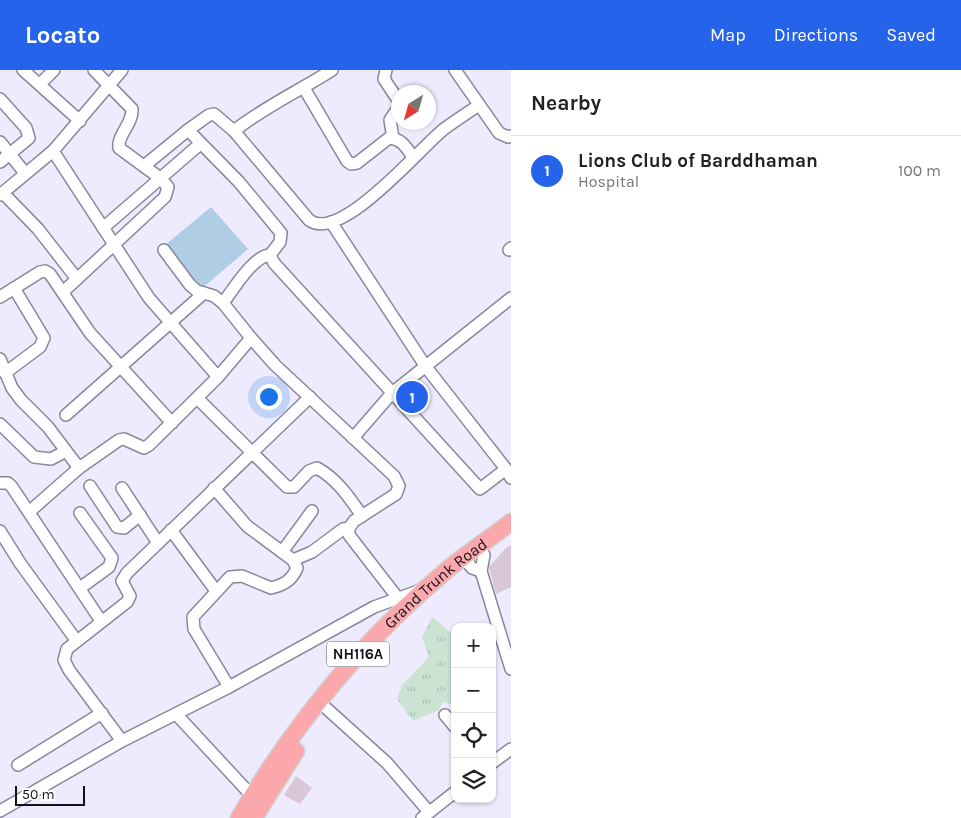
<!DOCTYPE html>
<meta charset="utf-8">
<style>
:root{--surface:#fff;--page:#f6f6f6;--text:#222;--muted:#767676;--line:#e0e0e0;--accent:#2563eb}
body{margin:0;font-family:Karla,sans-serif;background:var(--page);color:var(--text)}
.controls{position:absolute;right:15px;bottom:15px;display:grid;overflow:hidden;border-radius:10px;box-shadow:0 1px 4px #0004}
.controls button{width:45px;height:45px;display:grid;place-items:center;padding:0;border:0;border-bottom:1px solid var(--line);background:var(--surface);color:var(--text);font:25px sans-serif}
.compass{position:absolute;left:391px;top:15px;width:45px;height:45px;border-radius:50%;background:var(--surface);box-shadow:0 1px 4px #0004;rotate:217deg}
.scale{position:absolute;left:15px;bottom:12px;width:70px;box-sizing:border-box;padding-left:5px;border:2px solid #13121a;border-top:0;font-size:14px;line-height:18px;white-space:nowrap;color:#13121a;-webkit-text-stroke:4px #fff;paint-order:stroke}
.you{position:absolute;left:268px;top:326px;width:18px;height:18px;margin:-12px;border:4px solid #fff;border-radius:50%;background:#1a73e8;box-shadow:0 0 0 8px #1a73e833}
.badge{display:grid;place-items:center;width:32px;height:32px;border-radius:50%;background:var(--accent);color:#fff;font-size:16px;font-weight:700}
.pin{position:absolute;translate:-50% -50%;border:2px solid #fff;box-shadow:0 1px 5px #0006}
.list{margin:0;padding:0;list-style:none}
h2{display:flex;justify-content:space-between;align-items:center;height:65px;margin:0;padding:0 20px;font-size:21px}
h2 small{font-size:16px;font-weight:400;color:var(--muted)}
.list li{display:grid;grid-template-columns:32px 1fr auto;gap:15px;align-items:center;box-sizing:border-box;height:70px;padding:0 20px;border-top:1px solid var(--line)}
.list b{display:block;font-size:19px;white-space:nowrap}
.list p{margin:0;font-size:16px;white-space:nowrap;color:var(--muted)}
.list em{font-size:16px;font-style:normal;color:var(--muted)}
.icon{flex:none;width:28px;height:28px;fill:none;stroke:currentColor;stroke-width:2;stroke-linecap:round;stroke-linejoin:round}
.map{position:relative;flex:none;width:511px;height:748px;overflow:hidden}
header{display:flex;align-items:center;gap:30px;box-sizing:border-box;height:70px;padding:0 25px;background:var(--accent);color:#fff}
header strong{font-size:24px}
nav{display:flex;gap:28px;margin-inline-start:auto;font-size:18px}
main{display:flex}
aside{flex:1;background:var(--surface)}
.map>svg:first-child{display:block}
.park{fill:url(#park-tufts)}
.water{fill:#afcee5}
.building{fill:#d9c7d7}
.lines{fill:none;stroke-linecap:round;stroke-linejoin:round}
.minor-casing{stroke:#89879c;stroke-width:14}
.highway-casing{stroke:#d0d0d1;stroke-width:19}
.minor{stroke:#fff;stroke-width:11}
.highway{stroke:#fba8ac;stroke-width:16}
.labels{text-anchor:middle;stroke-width:5;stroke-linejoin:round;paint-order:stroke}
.shield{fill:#fff;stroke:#5a595f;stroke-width:1}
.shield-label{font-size:15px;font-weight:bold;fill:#13121a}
.street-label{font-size:16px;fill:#13121a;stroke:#fff}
</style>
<header>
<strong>Locato</strong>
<nav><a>Map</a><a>Directions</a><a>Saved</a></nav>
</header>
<main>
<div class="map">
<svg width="511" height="748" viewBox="0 0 511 748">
<defs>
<pattern id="park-tufts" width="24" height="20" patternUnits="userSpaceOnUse" patternTransform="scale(1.25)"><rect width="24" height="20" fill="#cae3d2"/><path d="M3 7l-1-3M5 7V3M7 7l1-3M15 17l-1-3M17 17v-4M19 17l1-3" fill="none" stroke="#adc2b4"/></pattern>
</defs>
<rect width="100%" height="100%" fill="#edebfd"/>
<polygon class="park" points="432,547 455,566 455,635 443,632 439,640 413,651 397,629 402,615 429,587 422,567"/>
<polygon class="water" points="211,137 248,179 200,220 164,176"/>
<g class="building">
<polygon points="412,316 427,335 419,341 403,324"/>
<polygon points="511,475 511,517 496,524 489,497 505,479"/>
<polygon points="296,706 312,718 300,734 284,725"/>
</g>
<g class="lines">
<defs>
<g id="minor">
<polyline points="23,0 80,51"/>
<path d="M332 0C299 21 264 37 234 61L214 44 209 45 188 60 239 112 281 163 280 172 270 185 274 193 480 419 506 399 511 408"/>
<polyline points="386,0 384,9 398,30"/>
<polyline points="455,0 499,63 508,67 511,66"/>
<polyline points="40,14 54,0"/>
<path d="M304 18 347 91 351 94 357 93 389 68C402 69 406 77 413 87"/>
<polyline points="0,29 26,58 29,68 0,92"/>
<path d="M234 61 309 150C340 174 420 78 444 59 455 51 467 43 479 35"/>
<polyline points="393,68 390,50 398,38"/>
<polyline points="0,72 25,103"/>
<polyline points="53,81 122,0"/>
<polyline points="144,96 188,60"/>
<polyline points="3,123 38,159 77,209"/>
<polyline points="0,125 53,81 149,228 218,307"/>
<polyline points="331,152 426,297 506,399"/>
<polyline points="103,158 200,74"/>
<polyline points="164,180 190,215 197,221 214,226 223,233 251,268"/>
<polyline points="509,180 511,178"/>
<path d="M63 222 165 127 168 117 160 108 119 78C117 65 133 54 132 39L94 0"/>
<polyline points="0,227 40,202 45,201 50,204 90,263 172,353"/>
<path d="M223 233C233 220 253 186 270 185"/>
<polyline points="0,289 12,318 21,330 48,357 79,398 119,370 124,369 144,378 149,375 218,307 251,268 275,295 394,406 399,416 396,424 354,451 349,458 349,465 397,527"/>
<polyline points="5,303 40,277 44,268 14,218"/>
<path d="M197 328 287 417H294L309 401 317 398C337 409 349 427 362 446"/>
<polyline points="66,345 204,223"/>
<polyline points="0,354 34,387 51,389 66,381"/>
<polyline points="353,368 392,323 511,228"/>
<polyline points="0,413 8,413 12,417 101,551"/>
<polyline points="90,416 117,457 124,458 140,445"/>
<polyline points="122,418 158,473"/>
<path d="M214 418 247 456 293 490 297 498C292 510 284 515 271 518L242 506 230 507 193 547 194 559 229 617"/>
<polyline points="29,442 79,398"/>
<polyline points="171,460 216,521"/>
<polyline points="0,461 20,493 76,570"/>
<polyline points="479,476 484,485 481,501 511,599"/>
<polyline points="282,482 312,441"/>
<polyline points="463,487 472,498 481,501"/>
<polyline points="293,490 312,482 343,459 349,458"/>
<polyline points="80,518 109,497 112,488 80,443"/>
<polyline points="326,638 387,693 429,742"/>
<polyline points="176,644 252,726"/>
<polyline points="445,645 455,657"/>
<polyline points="122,671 69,600 64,590 67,579 127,532 130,526 122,511 127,503 310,327"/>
<polyline points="492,693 511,679"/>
<polyline points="18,695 102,643"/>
<polyline points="0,741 122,671 229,617 374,537 421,520"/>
<polyline points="422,748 455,722"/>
</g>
<g id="highway">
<path id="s1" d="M239 748C294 654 363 570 447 500 467 483 490 469 511 452"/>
<polyline points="254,748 296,681"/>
</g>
</defs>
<use href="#minor" class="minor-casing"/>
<use href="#highway" class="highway-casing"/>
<use href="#minor" class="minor"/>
<use href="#highway" class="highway"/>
</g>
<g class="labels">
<rect class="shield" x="327" y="571.5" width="62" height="25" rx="4"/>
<g class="shield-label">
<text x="358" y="589">NH116A</text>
</g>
<g class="street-label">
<text dy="6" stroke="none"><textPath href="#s1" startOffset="308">Grand Trunk Road</textPath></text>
</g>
</g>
</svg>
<div class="controls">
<button>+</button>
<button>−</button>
<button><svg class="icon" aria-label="locate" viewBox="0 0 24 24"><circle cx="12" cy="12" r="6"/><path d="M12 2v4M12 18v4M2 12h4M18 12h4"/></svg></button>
<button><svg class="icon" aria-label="layers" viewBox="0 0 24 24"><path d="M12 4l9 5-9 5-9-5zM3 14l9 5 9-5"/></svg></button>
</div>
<svg class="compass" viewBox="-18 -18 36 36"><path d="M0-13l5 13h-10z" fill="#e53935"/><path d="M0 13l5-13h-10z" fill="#767676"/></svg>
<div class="scale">50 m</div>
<div class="you"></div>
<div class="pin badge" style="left:412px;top:327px">1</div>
</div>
<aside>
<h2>Nearby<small></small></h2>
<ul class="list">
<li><span class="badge">1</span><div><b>Lions Club of Barddhaman</b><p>Hospital</p></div><em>100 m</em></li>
</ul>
</aside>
</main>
